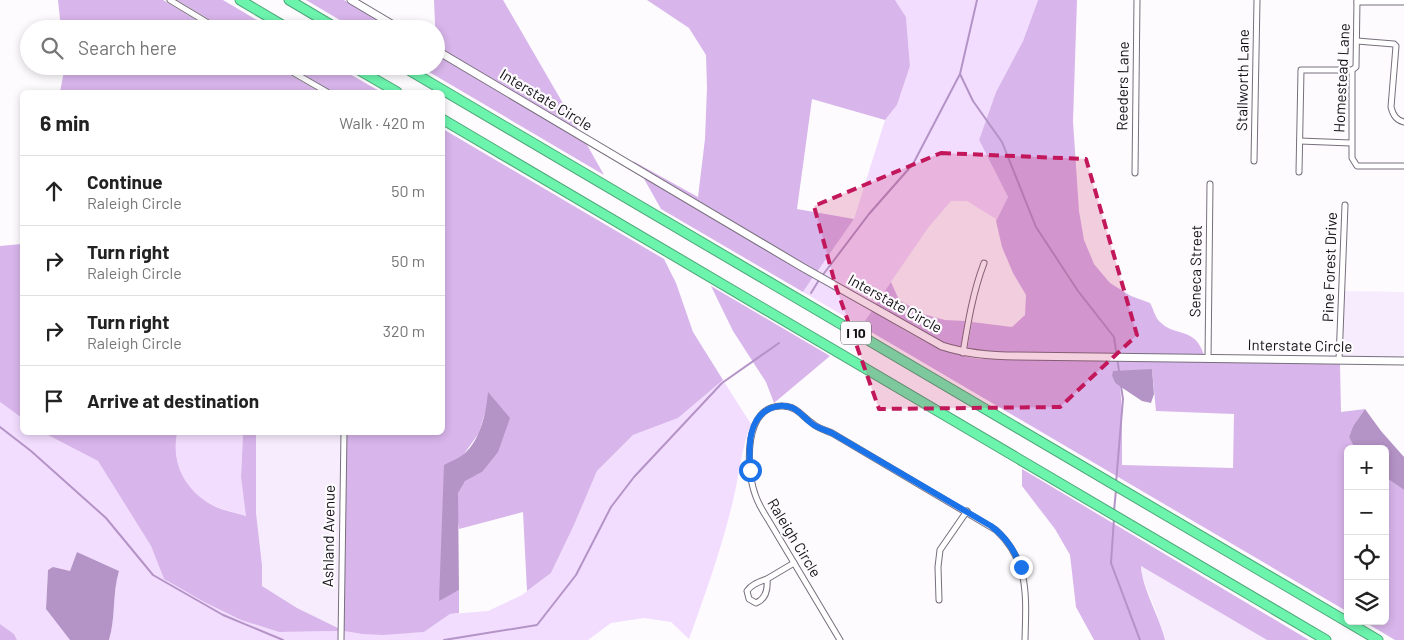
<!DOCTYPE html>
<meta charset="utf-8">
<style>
:root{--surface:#fff;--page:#f2f2f2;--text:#222;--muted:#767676;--line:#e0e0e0}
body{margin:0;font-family:Barlow,sans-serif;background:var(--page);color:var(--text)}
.controls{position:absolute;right:15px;bottom:15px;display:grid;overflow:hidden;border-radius:8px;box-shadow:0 2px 8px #0003}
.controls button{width:45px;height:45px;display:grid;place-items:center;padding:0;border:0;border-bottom:1px solid var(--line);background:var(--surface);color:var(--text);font:25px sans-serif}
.stop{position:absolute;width:15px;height:15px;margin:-11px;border:4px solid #1a73e8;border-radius:50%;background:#fff}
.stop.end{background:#1a73e8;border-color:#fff;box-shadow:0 1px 5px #0008}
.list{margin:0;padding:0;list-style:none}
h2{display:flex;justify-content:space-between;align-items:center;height:65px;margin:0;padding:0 20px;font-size:21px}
h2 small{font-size:16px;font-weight:400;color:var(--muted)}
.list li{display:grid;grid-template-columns:32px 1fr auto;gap:15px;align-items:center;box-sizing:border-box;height:70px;padding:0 20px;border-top:1px solid var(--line)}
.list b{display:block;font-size:19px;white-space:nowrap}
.list p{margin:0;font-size:16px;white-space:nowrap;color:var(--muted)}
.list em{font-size:16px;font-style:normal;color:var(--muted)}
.icon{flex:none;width:28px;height:28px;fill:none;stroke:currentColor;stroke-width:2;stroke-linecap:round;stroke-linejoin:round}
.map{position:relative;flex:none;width:1404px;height:640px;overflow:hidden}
.search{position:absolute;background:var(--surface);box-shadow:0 2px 8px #0003;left:20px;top:20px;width:425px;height:55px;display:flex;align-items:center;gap:12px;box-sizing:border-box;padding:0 18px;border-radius:28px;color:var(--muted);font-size:19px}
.panel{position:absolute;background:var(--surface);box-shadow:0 2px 8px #0003;left:20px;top:90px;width:425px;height:345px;border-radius:8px}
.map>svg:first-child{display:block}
.built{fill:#f7ecfd}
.green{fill:#f3ddff}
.forest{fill:#d8b5eb;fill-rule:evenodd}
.water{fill:#b493c6}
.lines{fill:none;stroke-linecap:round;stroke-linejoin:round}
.stream{stroke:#b493c6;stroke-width:2}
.street-casing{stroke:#776f7c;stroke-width:7}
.secondary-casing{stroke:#776f7c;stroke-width:9}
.highway-casing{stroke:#4da578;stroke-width:11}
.street{stroke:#fff;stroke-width:5}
.secondary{stroke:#fff;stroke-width:7}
.highway{stroke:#6cf4ad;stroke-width:9}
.route{stroke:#1a73e8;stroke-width:6}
.marked{fill:#c2185b;fill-opacity:0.2;stroke:#c2185b;stroke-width:4;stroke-dasharray:10 6;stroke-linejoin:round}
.labels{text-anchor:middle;stroke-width:4.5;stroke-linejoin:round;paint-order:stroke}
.shield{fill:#fdfbfe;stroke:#5a575b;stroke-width:1}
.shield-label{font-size:14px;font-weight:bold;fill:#141115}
.street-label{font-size:15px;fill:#141115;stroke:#fdfbfe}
</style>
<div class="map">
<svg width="1404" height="640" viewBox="0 0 1404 640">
<rect width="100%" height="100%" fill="#fdfbfe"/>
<g class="built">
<polygon points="1344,291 1404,292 1404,357 1342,357"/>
<polygon points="256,433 341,433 338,628 297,608 262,586 262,565 256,513"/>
<polygon points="1141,565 1267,640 1165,640 1155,609 1142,576"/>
</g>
<g class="green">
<polygon points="895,0 1038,0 1023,41 996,92 979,140 1008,197 996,221 996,219 967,201 951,201 928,228 875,305 817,272 854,219 885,120 897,105 910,66 906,17"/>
<polygon points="813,277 872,311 861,326 803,292"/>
<path d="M723 380 751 424C741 449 739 478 732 505 721 550 705 595 689 639L671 622 644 618 611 623 588 640H344V631L362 634 424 632 450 614 488 611 522 595 551 573 574 525 597 471 633 435 678 418Z"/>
<path d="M0 402 22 418V432L44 433 98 461 151 546 164 579 204 602 241 620 279 632 338 631V640H109C116 617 112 594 119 571L77 552 70 571 53 568 48 570 46 609 70 640H17L14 634 0 624Z"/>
<path d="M177 433H243L241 477 247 516C237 513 227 511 217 507 186 494 171 465 177 433Z"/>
</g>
<g class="forest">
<polygon points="58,0 163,0 211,29 61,29"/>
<polygon points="177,0 223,0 272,29 225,29"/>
<polygon points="306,0 344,0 393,29 355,29"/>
<polygon points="434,0 503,0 579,131 436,46"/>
<polygon points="647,0 895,0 906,17 910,66 897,105 885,120 812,99 797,209 854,219 817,272 636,165 633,161 698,197 705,139 707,88 706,55 689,28"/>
<path d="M1038 0H1077L1073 121 1079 211 1084 240 1094 264 1110 283 1131 296 1150 303C1153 308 1155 317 1159 321 1175 338 1195 326 1204 355L1017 353 967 350 972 322 1012 327 1025 315 1026 295 1013 273 1002 247 996 221 1008 197 979 140 996 92 1023 41Z"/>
<polygon points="436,54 586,143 604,175 419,66 436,66"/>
<polygon points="65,66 275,66 320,92 60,92"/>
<polygon points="289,66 336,66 381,92 333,92"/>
<path d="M443 129 664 259 676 283 693 332 723 380 678 418 633 435 597 471 574 525 551 573 527 591 523 512 459 529C457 514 453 494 464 482 469 477 477 475 482 472L488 392 487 406 479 433 464 454 439 600 459 590V613L450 614 424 632 383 635 362 634 344 631 347 433 442 432Z"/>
<polygon points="643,177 813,277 803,292 661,209"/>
<polygon points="22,244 22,418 0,402 0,246"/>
<polygon points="891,282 899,300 923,314 945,320 965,321 961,348 943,343 875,305"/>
<polygon points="711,286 830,356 774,403 766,382 733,331"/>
<path d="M872 311C909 332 936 353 980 359L1340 364 1341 412 1365 409 1353 426 1349 437 1355 449H1348V612L861 326ZM1152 369 1156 411 1234 414 1233 468 1122 465V410L1120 386 1115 383 1112 376Z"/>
<path d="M44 433H177C171 465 186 492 216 507 225 511 237 513 246 516L241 477 243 433H256V513L262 565V586L297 608 338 628V631L279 632 241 620 204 602 164 579 151 546 98 461Z"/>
<path d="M1022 469 1309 640H1267L1141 566C1141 585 1160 618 1165 640H1094L1076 607 1070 555 1055 529 1022 486Z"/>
<polygon points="1385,477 1404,490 1404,640 1395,640 1363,621 1385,621"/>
<polygon points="0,624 14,634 17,640 0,640"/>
</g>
<g class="water">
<polygon points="1152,369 1154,394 1151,403 1142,401 1115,383 1112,376 1113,371"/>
<path d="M488 392 510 418 498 452 482 472 465 481 458 493 459 590 439 601 444 465C450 462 459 458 464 454 481 439 486 413 488 392Z"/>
<polygon points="1365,409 1381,431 1404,457 1404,490 1385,477 1385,449 1355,449 1349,437 1353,426"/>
<path d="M77 552 119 571C112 594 116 617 109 640H70L46 609 48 570 53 567 70 571Z"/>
</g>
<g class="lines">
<g class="stream">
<polyline points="960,74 973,101 1002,142 1036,227 1078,291 1114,337 1119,371"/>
<polyline points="822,276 869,214 913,164 960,74 977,0"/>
<polyline points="811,293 819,280"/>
<polyline points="0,427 31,451 106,518 153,575 223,615 283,640"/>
<polyline points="1116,483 1123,399 1121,386"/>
<polyline points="1114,511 1116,490"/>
<polyline points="1114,518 1111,563 1140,640"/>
<polyline points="444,640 537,625 576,575 611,507 634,477 722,383 779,343"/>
</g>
<defs>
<g id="street">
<polyline points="170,0 218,29"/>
<polyline points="1357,0 1356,67 1352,70 1352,158 1357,166 1404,166"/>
<polyline points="1357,2 1404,2"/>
<path d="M1357 41 1394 44 1396 46 1391 107C1393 115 1396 120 1404 122"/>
<polyline points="282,66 327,92"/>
<polyline points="1300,141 1351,143"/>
<polyline points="1254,161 1257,0"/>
<polyline points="1299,172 1301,70 1352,70"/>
<polyline points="1135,173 1137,0"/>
<path d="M963 353C968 322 973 292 984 263"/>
<polyline points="1208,359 1210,184"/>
<polyline points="1339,360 1345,205"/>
<path d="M767 579C768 590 766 599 756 603L749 599 747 591C752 584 759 582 767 579Z"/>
<polyline points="767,579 794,563"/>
<polyline points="939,600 938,567 940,550 967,511"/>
<polyline points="341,640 344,432"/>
<path d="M840 640 769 521C764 513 758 504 755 494 746 469 743 404 783 406 796 406 802 416 812 423 817 428 825 430 832 433L996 530C1030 561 1026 598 1025 640"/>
</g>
<g id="secondary">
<polyline points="351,0 400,29"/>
<path d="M436 50 802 267 942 346C967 354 991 356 1017 356L1404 361"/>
</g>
<g id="highway">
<polyline points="240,0 289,29"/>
<polyline points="289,0 338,29"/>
<polyline points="352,66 397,92"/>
<polyline points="402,66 1378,640"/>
<polyline points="442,119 1326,640"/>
</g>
</defs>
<use href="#street" class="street-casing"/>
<use href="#secondary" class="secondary-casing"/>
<use href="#highway" class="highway-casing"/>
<use href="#street" class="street"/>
<use href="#secondary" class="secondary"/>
<use href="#highway" class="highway"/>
</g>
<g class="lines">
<path class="route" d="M750 470C749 449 747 418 771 408 778 405 786 405 793 408 800 412 805 418 811 423 817 428 825 430 832 433L991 526C1006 537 1014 550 1021 567"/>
</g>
<path class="marked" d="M941 153 1086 159 1137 335 1060 407 879 409 836 287 814 206Z"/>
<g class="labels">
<rect class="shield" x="841" y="321.5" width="30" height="23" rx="4"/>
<g class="shield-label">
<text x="856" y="338">I 10</text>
</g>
<g class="street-label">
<text transform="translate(1342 78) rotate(-87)" y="5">Homestead Lane</text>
<text transform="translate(1243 80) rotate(-89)" y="5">Stallworth Lane</text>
<text transform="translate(1123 86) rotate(-89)" y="5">Reeders Lane</text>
<text transform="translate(546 100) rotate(31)" y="5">Interstate Circle</text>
<text transform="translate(1330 267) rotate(-88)" y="5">Pine Forest Drive</text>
<text transform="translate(1196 271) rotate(-89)" y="5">Seneca Street</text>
<text transform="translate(895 304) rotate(29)" y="5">Interstate Circle</text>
<text transform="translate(1300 346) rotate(1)" y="5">Interstate Circle</text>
<text transform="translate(329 536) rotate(-89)" y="5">Ashland Avenue</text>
<text transform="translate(794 538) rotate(59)" y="5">Raleigh Circle</text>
</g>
</g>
</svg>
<div class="controls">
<button>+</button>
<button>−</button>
<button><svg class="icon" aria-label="locate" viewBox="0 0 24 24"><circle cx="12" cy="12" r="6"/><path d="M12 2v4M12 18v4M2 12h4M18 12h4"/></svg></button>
<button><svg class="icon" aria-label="layers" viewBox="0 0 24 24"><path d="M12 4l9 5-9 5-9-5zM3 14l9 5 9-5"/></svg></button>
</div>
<div class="stop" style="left:750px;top:470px"></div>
<div class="stop end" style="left:1021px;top:567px"></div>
<div class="search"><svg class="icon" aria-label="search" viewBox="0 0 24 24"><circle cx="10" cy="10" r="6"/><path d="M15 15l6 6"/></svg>Search here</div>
<section class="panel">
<h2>6 min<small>Walk · 420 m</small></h2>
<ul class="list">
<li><svg class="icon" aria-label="ahead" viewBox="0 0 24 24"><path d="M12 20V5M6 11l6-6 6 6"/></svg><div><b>Continue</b><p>Raleigh Circle</p></div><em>50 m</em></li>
<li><svg class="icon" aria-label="right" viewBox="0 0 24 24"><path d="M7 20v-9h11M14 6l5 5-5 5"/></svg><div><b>Turn right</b><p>Raleigh Circle</p></div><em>50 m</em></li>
<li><svg class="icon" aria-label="right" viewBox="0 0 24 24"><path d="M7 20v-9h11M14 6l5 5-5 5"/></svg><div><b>Turn right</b><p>Raleigh Circle</p></div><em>320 m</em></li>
<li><svg class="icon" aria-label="arrive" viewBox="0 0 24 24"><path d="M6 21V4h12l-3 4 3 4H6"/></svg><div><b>Arrive at destination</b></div></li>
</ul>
</section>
</div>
